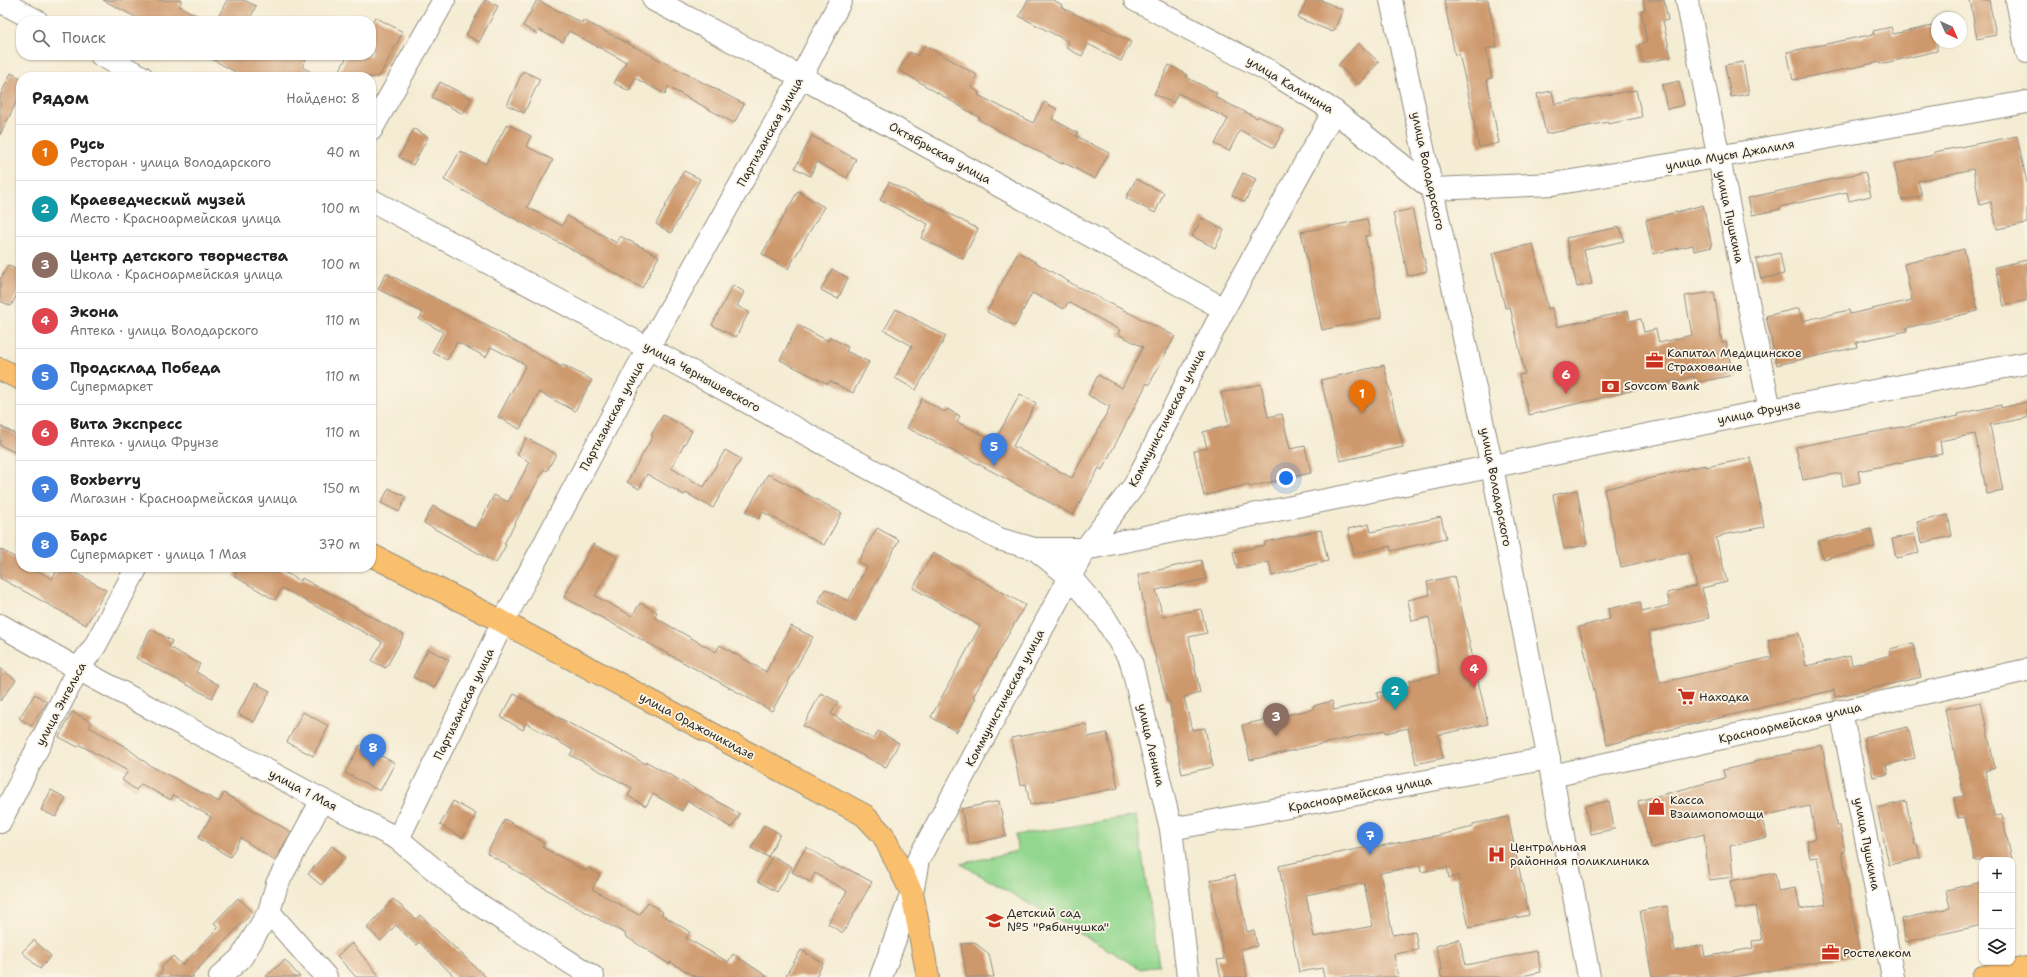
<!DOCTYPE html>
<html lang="ru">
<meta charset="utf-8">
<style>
:root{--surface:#fff;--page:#f6f6f6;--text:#222;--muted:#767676;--line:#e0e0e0;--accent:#b45309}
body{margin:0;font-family:"Shantell Sans",sans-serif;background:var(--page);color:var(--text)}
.controls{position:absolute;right:12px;bottom:12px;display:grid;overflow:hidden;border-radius:8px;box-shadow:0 1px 3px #0004}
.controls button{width:36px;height:36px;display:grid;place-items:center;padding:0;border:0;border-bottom:1px solid var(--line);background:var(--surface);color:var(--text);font:20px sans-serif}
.compass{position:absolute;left:1931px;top:12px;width:36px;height:36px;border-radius:50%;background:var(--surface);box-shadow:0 1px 3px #0004;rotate:135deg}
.you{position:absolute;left:1286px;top:478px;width:14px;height:14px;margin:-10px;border:3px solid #fff;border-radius:50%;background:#1a73e8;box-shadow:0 0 0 6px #1a73e833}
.badge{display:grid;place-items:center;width:26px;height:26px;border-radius:50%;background:var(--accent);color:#fff;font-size:13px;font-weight:700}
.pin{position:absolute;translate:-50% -33px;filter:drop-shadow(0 1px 2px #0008)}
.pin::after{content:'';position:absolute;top:21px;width:14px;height:12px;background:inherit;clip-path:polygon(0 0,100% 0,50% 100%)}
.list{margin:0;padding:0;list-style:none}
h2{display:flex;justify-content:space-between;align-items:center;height:52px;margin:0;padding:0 16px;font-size:17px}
h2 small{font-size:13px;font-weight:400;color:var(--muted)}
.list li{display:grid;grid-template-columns:26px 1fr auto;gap:12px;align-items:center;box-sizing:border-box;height:56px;padding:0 16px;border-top:1px solid var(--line)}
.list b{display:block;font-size:15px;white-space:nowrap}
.list p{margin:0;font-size:13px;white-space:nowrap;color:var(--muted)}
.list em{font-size:13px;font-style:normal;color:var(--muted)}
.icon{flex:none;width:22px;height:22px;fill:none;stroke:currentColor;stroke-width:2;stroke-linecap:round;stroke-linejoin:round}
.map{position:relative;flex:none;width:2027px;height:977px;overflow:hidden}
.search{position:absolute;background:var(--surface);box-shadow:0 1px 3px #0004;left:16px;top:16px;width:360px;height:44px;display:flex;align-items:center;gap:10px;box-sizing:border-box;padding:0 14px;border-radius:16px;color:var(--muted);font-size:15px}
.panel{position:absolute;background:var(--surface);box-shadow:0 1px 3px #0004;left:16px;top:72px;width:360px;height:500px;border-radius:16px}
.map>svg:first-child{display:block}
.green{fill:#93d78f;stroke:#5f815d}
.building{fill:#cd986c;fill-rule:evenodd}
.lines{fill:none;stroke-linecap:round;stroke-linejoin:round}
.minor-casing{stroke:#908c7f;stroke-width:24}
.major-casing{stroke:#908c7f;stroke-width:24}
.minor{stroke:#fff;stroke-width:22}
.major{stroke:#f9bf6d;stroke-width:22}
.labels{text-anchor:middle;stroke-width:3.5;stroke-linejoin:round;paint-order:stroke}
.street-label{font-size:12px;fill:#2b2b2b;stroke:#fcf5e5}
.poi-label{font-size:12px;fill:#2b2b2b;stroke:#fcf5e5;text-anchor:start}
</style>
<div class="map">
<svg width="2027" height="977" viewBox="0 0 2027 977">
<rect width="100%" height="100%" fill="#fcf5e5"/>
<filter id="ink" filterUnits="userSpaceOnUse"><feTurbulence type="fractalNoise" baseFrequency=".025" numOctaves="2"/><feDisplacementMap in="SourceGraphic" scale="8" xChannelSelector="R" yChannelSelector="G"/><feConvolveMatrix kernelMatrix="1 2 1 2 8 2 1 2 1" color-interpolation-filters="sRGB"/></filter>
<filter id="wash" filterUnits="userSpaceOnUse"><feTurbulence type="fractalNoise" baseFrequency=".012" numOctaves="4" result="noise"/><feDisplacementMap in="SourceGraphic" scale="16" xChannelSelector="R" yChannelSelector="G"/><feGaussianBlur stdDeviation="0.9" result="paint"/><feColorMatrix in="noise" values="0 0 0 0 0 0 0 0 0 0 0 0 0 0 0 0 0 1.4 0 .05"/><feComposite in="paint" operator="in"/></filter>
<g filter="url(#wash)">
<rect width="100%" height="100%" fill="#f4ecd3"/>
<polygon class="green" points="1136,816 1159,965 1141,969 961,864 1017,851 1016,835"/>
<g id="blocks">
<g class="building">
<polygon points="103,0 182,0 179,6 207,21 143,21"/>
<polygon points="227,0 244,0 256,6 249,21 216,21"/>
<polygon points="485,0 498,6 479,42 466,35"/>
<polygon points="537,0 582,23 583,20 744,104 734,123 668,87 665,94 635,78 629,91 614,83 626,62 569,31 563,42 539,30 537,34 523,26"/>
<polygon points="1028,0 1053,0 1062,5 1061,7 1131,42 1121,61 1088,44 1082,56 1066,48 1069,42 1019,16"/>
<polygon points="1307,0 1321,0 1343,10 1333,32 1298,18"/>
<polygon points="1444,0 1488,0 1497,47 1486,49 1492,78 1487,79 1499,143 1479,147 1466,83 1459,54 1455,55"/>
<polygon points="1643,0 1664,0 1668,20 1663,21 1671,57 1643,63 1639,44 1647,42 1641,11 1645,10"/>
<polygon points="1970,0 1989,0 1996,35 1977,39"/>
<polygon points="375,17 403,32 379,77 336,77 348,55 371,55 371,25"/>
<polygon points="1937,25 1937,51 1880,64 1880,62 1793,80 1787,52 1874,34 1873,31 1891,27 1893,34"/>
<polygon points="1358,43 1379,62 1359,84 1338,65"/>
<polygon points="925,45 977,75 971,87 979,92 978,95 1033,123 1044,102 1057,109 1052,119 1078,133 1076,136 1109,153 1095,179 1063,162 1062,164 979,120 980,118 899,70 910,52 918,56"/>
<polygon points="204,55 308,55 302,67 321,77 245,77"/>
<polygon points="1743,62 1749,94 1731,97 1725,65"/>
<polygon points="1169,65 1187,75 1186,77 1217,93 1215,97 1257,118 1258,116 1284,129 1274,148 1240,130 1229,151 1215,144 1228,119 1178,93 1173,103 1154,94"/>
<polygon points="523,71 540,79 524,113 507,105"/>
<polygon points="11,73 21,78 21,93 0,135 0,96"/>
<polygon points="1679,81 1684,105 1667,109 1662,85"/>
<polygon points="440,82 471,98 463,114 432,97"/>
<polygon points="1636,90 1642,117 1608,124 1608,122 1546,134 1537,94 1552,91 1555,104"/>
<polygon points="507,124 531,136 526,146 553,160 527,207 562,226 567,216 617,243 620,236 659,256 642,288 444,180 460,151 486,164"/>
<polygon points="414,129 428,137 413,165 399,157"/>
<polygon points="812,136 856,159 847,178 817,162 810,176 795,168"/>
<polygon points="2017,136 2027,183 2027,223 1997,229 1991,202 1980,205 1973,169 1918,181 1922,196 1902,200 1894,164 1934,155 1934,152"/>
<polygon points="684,171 700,179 671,233 656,224"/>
<polygon points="1865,172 1871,196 1849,201 1847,192 1780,207 1781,209 1752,215 1748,198"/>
<polygon points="1243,173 1256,179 1245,202 1232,195"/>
<polygon points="1136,179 1164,193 1155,213 1126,198"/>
<polygon points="889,182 978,229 963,259 921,238 928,224 880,200"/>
<polygon points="798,191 824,207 788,269 762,254"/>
<polygon points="1703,205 1712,247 1694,251 1693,245 1653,254 1646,220"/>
<polygon points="1412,209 1427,271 1408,276 1393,213"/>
<polygon points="1202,218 1224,230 1215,248 1192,236"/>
<polygon points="1367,219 1370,235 1365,236 1382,317 1322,330 1301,232"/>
<polygon points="1620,227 1624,241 1584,250 1592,284 1577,287 1566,238"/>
<polygon points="1533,244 1548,309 1552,308 1557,327 1628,311 1630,321 1641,319 1644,332 1656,329 1659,343 1692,335 1685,296 1714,292 1722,343 1726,342 1733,375 1695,383 1694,376 1529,415 1519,375 1525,374 1510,307 1505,308 1492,253"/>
<polygon points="1964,249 1978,311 1906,328 1907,331 1856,342 1857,347 1777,365 1766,316 1799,308 1802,321 1849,310 1850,314 1912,300 1904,264"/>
<polygon points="1018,252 1076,286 1175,336 1149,385 1147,383 1102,470 1099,468 1073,515 971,460 907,428 922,399 945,412 947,409 960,416 957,422 995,441 1020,394 1036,403 1013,446 1072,478 1110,407 1088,395 1098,375 1122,388 1143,347 1118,334 1120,330 1068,302 1064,309 1032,293 1015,326 987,312"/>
<polygon points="1780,253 1784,274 1761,279 1756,259"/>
<polygon points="2027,260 2027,300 2004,306 1995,267"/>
<polygon points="8,265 21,272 21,287 11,306 0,301 0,280"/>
<polygon points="832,269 848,278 838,299 821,290"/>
<polygon points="386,273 471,317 561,367 563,365 592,380 575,411 539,392 520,429 498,417 526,365 491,347 486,357 457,342 447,360 432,352 443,332 419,319 423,313 378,289"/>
<polygon points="733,285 744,292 737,306 749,312 736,337 712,325"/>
<polygon points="896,309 946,336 916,390 895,378 912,346 884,330"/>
<polygon points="798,325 828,341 830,337 848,347 846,351 869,362 853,393 830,381 828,384 780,360"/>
<polygon points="1384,365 1403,447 1340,461 1321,380"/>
<polygon points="1261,384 1268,417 1282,414 1290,449 1305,446 1311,473 1249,487 1248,484 1204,496 1194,451 1207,448 1203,432 1229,426 1221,393"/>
<polygon points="2027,402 2027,418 1990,425 2003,491 1987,494 1975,434 1940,441 1942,454 1858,471 1860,482 1843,486 1841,473 1803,480 1796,447 1959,416 1958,414 2001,405 2001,408"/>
<polygon points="663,415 692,431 671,468 704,487 725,450 741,459 713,508 686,493 684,495 647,474 639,489 627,482 653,436 651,435"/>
<polygon points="0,426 21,437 21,444 16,453 0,445"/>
<polygon points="526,438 556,454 547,471 544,469 504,544 506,545 496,563 424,523 433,506 476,529 494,495 508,502 530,462 517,455"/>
<polygon points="1751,458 1764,527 1722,535 1722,536 1716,538 1727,582 1702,588 1709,618 1649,632 1660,683 1772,657 1768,640 1799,633 1806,666 1850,656 1852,665 1891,655 1890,649 1913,643 1921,677 1835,697 1834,690 1607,745 1579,627 1610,619 1608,609 1640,602 1642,612 1670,605 1667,593 1697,586 1689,552 1621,567 1604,489 1687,470 1686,469 1706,465 1706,467"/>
<polygon points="768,474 842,513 824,545 763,512 759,519 746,512"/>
<polygon points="389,488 406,497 399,512 381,503"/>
<polygon points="1577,490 1587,545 1564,549 1553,495"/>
<polygon points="1948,515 1952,536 1921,543 1917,522"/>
<polygon points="1441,517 1446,538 1391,551 1390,546 1354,554 1348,529 1369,524 1371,532"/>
<polygon points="877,528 899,540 855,622 818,602 825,589 848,601 867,567 858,562"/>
<polygon points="1871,529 1875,547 1823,559 1818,541"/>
<polygon points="1321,530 1328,561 1272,576 1269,562 1237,569 1233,552 1265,545 1265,542"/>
<polygon points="1914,534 1919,553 1896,558 1892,539"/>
<polygon points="593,544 617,557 595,596 632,616 640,603 657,612 654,617 716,652 720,645 766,672 791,626 813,637 772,711 564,597"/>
<polygon points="0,549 21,561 21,567 31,567 52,579 59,567 75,567 72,571 106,590 86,625 0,578"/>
<polygon points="933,553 1025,605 973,697 976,698 957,732 931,717 980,626 913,588"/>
<polygon points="1201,560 1206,579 1156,590 1163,617 1201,609 1207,633 1189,637 1200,693 1184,697 1192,730 1205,728 1213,767 1182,774 1169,700 1167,701 1152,645 1138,575"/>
<polygon points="239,567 274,567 301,581 302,578 404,635 386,668 372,661 382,642 282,588 275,600 234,576"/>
<polygon points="1454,576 1488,724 1438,735 1443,758 1416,764 1408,728 1386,733 1385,730 1250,760 1242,725 1313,709 1313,706 1332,701 1334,710 1378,700 1377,693 1410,686 1409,681 1440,674 1429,617 1412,621 1408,600 1430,595 1427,582"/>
<polygon points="151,629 172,641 169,647 200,664 196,672 219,685 212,698 136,658"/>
<polygon points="428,649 449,660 434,688 413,677"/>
<polygon points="0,668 16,680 0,701"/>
<polygon points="255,683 270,691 254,722 238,714"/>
<polygon points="821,693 838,702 831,714 874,739 878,731 899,743 886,767 803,726"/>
<polygon points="35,694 47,702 31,726 19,718"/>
<polygon points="514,694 646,764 647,762 740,814 732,828 687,801 682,811 653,794 646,806 628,796 632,788 570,755 573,750 526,723 523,730 501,717"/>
<polygon points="1981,702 1995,768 1985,771 1994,816 2002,815 2012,860 1974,860 1965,817 1958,818 1954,798 1964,796 1945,709"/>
<polygon points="72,712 92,722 89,727 126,747 149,765 219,802 224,793 291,832 275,861 241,838 230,857 198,838 211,817 173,795 171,800 141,784 136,790 122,780 128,771 80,745 78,747 59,737"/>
<polygon points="303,712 329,726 313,756 287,742"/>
<polygon points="1086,724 1088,737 1107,733 1118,788 1030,805 1026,784 1020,785 1011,738"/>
<polygon points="1908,727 1915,758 1886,765 1888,774 1873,777 1864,737"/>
<polygon points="360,745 395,763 380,791 345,773"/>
<polygon points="1822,745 1837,826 1840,826 1845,852 1842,852 1860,955 1733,977 1652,977 1640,911 1667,906 1675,951 1703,945 1705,957 1753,948 1752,941 1762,940 1756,906 1736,909 1730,881 1775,873 1778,891 1796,888 1800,909 1826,904 1817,857 1810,858 1807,841 1816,839 1810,806 1761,816 1767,837 1730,846 1733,877 1709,880 1704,834 1651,848 1638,801 1725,778 1723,770 1754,763 1754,761 1792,753 1792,751"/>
<polygon points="51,790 66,798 56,817 41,810"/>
<polygon points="453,801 476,814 463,838 440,825"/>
<polygon points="999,801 1006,836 969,844 961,809"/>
<polygon points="1609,801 1614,829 1591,834 1585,806"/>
<polygon points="1906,801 1915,845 1917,844 1920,858 1889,865 1877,808"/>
<path d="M1508 817 1529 915 1469 928 1458 876 1449 878 1447 867 1421 872 1420 865 1380 873 1393 935 1415 931 1418 950 1394 954 1398 977H1324L1322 968 1299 972 1279 866 1357 849 1375 846V847L1440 835 1473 827V824ZM1364 883 1373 926 1314 937 1306 895Z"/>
<polygon points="505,819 544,843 542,847 586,871 588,868 600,875 592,889 639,915 648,902 663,912 661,914 690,932 686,938 728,962 733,954 768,977 696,977 670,962 669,964 625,936 626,934 569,903 487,853"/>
<polygon points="764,825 780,834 768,857 751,848"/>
<polygon points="332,846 345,857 321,885 308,874"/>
<polygon points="806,847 843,869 844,867 872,882 843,933 828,924 847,891 815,873 810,882 792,872"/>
<polygon points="773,856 792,867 777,892 758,881"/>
<polygon points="1235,875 1247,932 1254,930 1257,946 1241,949 1247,977 1221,977 1217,960 1224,959 1210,880"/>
<polygon points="1982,882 1982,925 1906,942 1901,919 1950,908 1946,890"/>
<polygon points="238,898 253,912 192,975 194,977 157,977 163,970 161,968 173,956 182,965 219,927 214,923"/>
<polygon points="393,899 416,919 420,915 486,977 455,977 419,942 416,945 396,925 381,941 367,928"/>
<polygon points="1459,939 1466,965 1537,951 1541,972 1517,977 1441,977 1440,970 1442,970 1436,946"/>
<polygon points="34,940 51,956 40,969 22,952"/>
<polygon points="974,942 989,954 994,977 967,977 961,944"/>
<polygon points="352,943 380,977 356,977 337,956"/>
<polygon points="801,950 823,963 816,977 785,977"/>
<polygon points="285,960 300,977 265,977"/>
</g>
</g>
</g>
<g filter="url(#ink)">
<use href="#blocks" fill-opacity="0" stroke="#908c7f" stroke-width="1"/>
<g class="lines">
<defs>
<g id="minor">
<polyline points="654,0 801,77 1224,309"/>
<polyline points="1135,0 1273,73 1334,111 1432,189 1553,184 1717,157 2027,102"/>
<polyline points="1391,0 1492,467 1552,776 1589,977"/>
<polyline points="1687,0 1770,410"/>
<polyline points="2017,0 2027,52"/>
<polyline points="0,1 37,21"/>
<polyline points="101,55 142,77"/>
<polyline points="371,130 444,0"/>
<polyline points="371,200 648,348 999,539 1035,549 1085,549 1770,410 2027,363"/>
<polyline points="1035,549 1070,577 1105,618 1131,661 1171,829 1188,977"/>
<polyline points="0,625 78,669 322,800 398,839 467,897 593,977"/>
<polyline points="1841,711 1893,977"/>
<polyline points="1552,776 2027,670"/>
<polyline points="0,822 78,669 95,646 137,567"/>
<polyline points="1171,829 1549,758"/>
<polyline points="398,839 503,622 648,348 801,77 841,0"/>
<polyline points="269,912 326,977"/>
<polyline points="220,977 241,958 269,912 277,884 322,800"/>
<polyline points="881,977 912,893 918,860 1085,549 1134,486 1224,309 1334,111"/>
</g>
<g id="major">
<polyline points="0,369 21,379"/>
<polyline points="371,555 503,622 864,815 883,835 912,893 928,977"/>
<polyline points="1983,977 2027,968"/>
</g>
</defs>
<use href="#minor" class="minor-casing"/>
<use href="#major" class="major-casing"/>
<use href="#minor" class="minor"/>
<use href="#major" class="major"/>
</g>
</g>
<defs>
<symbol id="office-bare" viewBox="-9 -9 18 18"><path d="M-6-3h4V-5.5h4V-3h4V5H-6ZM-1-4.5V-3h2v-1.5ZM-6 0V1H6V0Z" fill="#c8321e" stroke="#fcf5e5" stroke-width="2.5" paint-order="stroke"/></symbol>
<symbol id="bank-bare" viewBox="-9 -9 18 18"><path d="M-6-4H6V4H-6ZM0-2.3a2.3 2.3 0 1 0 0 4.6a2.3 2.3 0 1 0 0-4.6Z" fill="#c8321e" stroke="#fcf5e5" stroke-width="2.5" paint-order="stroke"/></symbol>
<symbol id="supermarket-bare" viewBox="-9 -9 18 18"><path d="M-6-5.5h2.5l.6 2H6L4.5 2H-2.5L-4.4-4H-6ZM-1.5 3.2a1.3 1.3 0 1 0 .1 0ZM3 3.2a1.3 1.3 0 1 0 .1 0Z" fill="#c8321e" stroke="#fcf5e5" stroke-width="2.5" paint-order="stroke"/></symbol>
<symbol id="shop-bare" viewBox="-9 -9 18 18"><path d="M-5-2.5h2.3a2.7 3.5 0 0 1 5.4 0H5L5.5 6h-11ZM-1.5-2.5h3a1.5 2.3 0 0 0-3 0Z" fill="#c8321e" stroke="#fcf5e5" stroke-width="2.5" paint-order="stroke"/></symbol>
<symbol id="hospital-bare" viewBox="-9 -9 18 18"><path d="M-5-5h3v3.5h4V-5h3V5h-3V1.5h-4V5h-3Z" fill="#c8321e" stroke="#fcf5e5" stroke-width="2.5" paint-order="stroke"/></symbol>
<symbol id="school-bare" viewBox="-9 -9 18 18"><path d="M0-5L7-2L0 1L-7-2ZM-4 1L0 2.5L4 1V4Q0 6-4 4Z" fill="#c8321e" stroke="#fcf5e5" stroke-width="2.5" paint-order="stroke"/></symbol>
</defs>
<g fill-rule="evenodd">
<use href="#office-bare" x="1642" y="348" width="25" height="25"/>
<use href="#bank-bare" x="1598" y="374" width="25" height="25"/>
<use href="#supermarket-bare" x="1674" y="684" width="25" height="25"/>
<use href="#shop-bare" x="1644" y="794" width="25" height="25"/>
<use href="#hospital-bare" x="1484" y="842" width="25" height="25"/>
<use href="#school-bare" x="982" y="908" width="25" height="25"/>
<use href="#office-bare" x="1818" y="940" width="25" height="25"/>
</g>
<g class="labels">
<g class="street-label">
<text transform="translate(1290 85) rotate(31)" y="4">улица Калинина</text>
<text transform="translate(770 132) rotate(-61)" y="4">Партизанская улица</text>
<text transform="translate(940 153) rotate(29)" y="4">Октябрьская улица</text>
<text transform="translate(1730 155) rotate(-10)" y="4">улица Мусы Джалиля</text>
<text transform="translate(1428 171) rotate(78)" y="4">улица Володарского</text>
<text transform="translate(1730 217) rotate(78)" y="4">улица Пушкина</text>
<text transform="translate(702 377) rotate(29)" y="4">улица Чернышевского</text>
<text transform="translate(1759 412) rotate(-11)" y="4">улица Фрунзе</text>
<text transform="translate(612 416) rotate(-62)" y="4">Партизанская улица</text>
<text transform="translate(1167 418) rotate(-63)" y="4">Коммунистическая улица</text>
<text transform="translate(1496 487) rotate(79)" y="4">улица Володарского</text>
<text transform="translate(1005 698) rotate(-62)" y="4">Коммунистическая улица</text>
<text transform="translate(61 704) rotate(-62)" y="4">улица Энгельса</text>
<text transform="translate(464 704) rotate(-64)" y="4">Партизанская улица</text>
<text transform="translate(1790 723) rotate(-13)" y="4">Красноармейская улица</text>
<text transform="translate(697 726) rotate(28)" y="4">улица Орджоникидзе</text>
<text transform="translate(1151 745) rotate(77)" y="4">улица Ленина</text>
<text transform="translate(303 790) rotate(28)" y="4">улица 1 Мая</text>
<text transform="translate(1360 794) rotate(-11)" y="4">Красноармейская улица</text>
<text transform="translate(1867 844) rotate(79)" y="4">улица Пушкина</text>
</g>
<g class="poi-label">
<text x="1667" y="357">Капитал Медицинское<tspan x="1667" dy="14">Страхование</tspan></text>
<text x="1624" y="390">Sovcom Bank</text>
<text x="1699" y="701">Находка</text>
<text x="1670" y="804">Касса<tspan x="1670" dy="14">Взаимопомощи</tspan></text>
<text x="1510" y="851">Центральная<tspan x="1510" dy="14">районная поликлиника</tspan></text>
<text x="1007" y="917">Детский сад<tspan x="1007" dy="14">№5 "Рябинушка"</tspan></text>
<text x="1843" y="957">Ростелеком</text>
</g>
</g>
</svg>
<div class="controls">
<button>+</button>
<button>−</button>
<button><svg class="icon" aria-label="layers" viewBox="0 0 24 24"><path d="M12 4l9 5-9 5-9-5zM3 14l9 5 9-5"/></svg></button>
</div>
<svg class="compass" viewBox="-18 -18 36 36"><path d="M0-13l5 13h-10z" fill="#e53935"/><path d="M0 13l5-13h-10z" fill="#767676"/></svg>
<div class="you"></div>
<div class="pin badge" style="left:1362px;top:413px;background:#e8710a">1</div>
<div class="pin badge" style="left:1395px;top:710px;background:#0f9aa8">2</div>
<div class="pin badge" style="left:1276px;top:736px;background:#8d6e63">3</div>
<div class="pin badge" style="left:1474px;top:688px;background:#e0444e">4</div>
<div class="pin badge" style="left:994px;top:466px;background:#3f7fe0">5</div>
<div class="pin badge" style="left:1566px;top:394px;background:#e0444e">6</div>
<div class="pin badge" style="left:1370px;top:855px;background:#3f7fe0">7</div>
<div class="pin badge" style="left:373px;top:767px;background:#3f7fe0">8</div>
<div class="search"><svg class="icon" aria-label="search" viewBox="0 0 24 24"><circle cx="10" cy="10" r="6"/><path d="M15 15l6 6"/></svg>Поиск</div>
<section class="panel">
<h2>Рядом<small>Найдено: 8</small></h2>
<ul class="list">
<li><span class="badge" style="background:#e8710a">1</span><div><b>Русь</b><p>Ресторан · улица Володарского</p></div><em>40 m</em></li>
<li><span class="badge" style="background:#0f9aa8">2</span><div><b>Краеведческий музей</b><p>Место · Красноармейская улица</p></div><em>100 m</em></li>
<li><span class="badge" style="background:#8d6e63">3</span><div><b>Центр детского творчества</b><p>Школа · Красноармейская улица</p></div><em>100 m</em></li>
<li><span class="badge" style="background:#e0444e">4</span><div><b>Экона</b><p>Аптека · улица Володарского</p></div><em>110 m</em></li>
<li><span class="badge" style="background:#3f7fe0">5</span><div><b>Продсклад Победа</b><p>Супермаркет</p></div><em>110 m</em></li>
<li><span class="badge" style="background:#e0444e">6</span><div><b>Вита Экспресс</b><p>Аптека · улица Фрунзе</p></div><em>110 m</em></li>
<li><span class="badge" style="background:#3f7fe0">7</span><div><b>Boxberry</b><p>Магазин · Красноармейская улица</p></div><em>150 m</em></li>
<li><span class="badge" style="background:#3f7fe0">8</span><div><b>Барс</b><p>Супермаркет · улица 1 Мая</p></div><em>370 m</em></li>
</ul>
</section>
</div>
